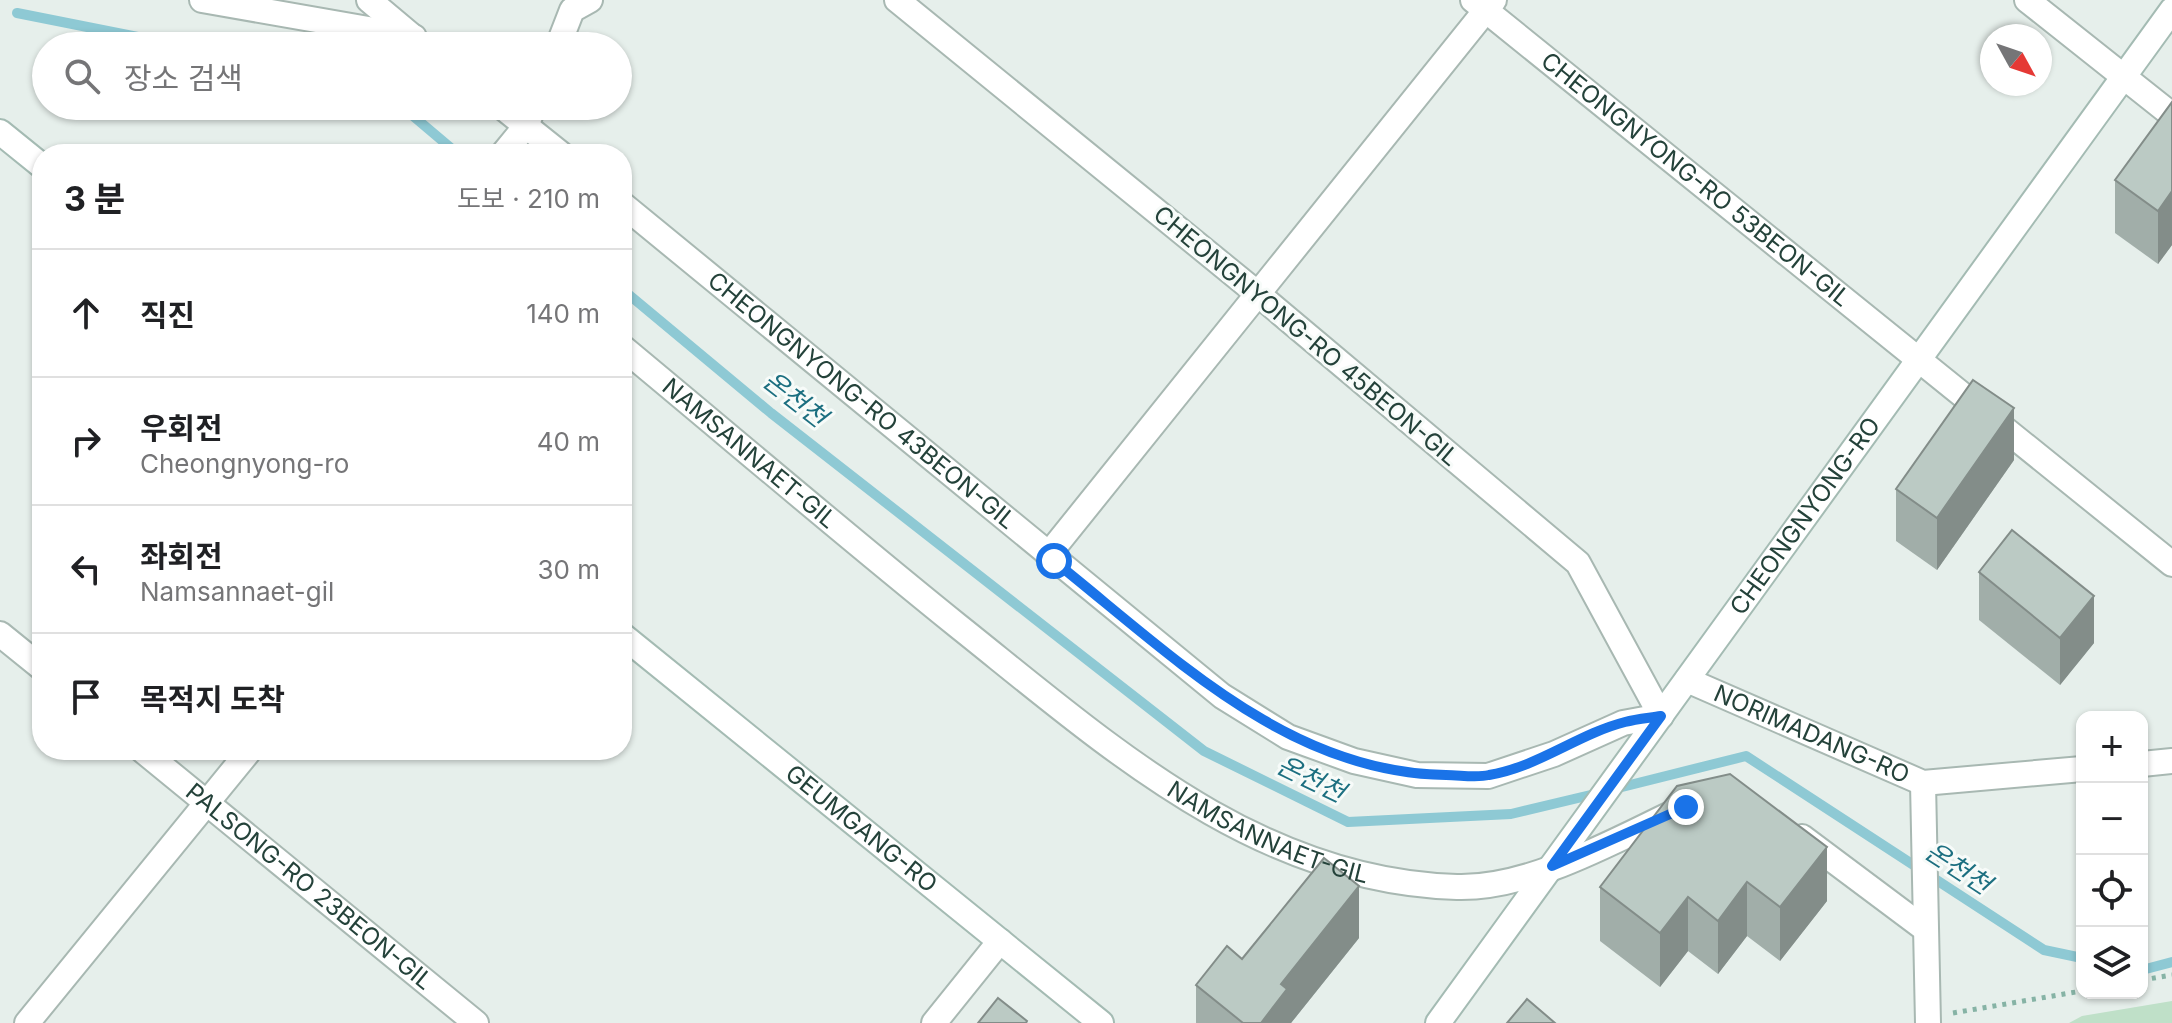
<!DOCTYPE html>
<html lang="ko">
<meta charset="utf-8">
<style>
:root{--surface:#fff;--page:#f6f6f6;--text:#202124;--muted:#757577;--line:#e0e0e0}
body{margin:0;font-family:Inter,"Noto Sans KR",sans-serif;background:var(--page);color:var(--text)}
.controls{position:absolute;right:24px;bottom:24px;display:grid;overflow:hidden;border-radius:16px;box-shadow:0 2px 6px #0004}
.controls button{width:72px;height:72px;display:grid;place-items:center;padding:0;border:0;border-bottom:2px solid var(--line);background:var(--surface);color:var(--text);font:40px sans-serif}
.compass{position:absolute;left:1980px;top:24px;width:72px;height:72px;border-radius:50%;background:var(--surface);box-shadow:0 2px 6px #0004;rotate:130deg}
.stop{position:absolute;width:24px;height:24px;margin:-18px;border:6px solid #1a73e8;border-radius:50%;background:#fff}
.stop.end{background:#1a73e8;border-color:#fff;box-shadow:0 2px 8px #0008}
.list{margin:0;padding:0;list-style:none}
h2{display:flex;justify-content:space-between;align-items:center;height:104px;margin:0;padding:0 32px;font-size:34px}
h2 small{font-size:26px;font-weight:400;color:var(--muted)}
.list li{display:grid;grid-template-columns:52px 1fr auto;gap:24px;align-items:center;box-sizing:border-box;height:128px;padding:0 32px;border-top:2px solid var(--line)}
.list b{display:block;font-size:30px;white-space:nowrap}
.list p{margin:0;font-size:26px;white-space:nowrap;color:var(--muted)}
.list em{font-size:26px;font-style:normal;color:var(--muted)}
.icon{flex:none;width:44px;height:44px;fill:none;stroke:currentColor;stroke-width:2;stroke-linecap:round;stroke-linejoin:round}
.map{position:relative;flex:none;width:2172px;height:1023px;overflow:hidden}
.search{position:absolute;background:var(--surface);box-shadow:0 2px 6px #0004;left:32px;top:32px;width:600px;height:88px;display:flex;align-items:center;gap:20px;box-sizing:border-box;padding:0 28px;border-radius:44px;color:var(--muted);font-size:30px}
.panel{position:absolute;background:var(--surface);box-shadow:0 2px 6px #0004;left:32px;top:144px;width:600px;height:616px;border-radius:32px}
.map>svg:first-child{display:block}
.green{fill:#bfe0c8}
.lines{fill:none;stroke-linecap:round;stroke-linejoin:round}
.stream{stroke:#8ec9d4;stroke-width:10}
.street-casing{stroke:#a8b8b2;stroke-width:28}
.secondary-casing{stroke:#a4bbb3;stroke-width:28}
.path{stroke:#86b3a5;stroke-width:5;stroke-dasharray:4 6;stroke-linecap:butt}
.street{stroke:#fff;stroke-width:24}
.secondary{stroke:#fff;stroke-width:24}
.wall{fill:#a1aea9}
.shaded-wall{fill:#838d89}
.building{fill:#bbcac4;stroke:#838d89;stroke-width:2}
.route{stroke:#1a73e8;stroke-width:10}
.labels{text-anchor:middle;stroke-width:6;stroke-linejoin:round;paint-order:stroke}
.street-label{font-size:24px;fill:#24423a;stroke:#f7fbf9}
.water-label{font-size:26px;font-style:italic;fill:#1c6f80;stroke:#f7fbf9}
</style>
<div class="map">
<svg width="2172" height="1023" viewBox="0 0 2172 1023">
<rect width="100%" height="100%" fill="#e6efeb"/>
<polygon class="green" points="2172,1001 2172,1023 2069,1023 2082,1016"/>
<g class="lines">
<g class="stream">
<polyline points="17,13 183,46"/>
<polyline points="393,106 406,110 458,154"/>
<polyline points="622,289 771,413 1204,751 1348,822 1511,814 1599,793"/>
<polyline points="1614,789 1746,756 2044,950 2082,958"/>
<polyline points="2142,970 2172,962"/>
</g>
<defs>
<g id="street">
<polyline points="202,0 414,37"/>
<polyline points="369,0 413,37"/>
<path id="s1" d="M1473 0 2172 564"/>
<polyline points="2027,0 2172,115"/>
<polyline points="558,46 572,10 590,0"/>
<polyline points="501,106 561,154"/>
<polyline points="503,154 526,126 534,106"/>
<path id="s2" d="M622 204 1222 696 1288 737 1354 761 1417 775 1488 776 1554 754 1623 723 1661 716 1578 563 1258 294 897 0"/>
<path id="s3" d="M622 347C734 440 845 535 958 626 1106 744 1257 882 1457 887 1528 889 1610 843 1673 813"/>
<polyline points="1048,555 1494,0"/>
<polyline points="0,634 42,668"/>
<path id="s4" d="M1687 680 1923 783 2082 769"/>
<path id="s5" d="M142 750 476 1023"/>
<polyline points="2142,764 2172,761"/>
<polyline points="1923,783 1928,1023"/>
<polyline points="1802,837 1925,929"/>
<polyline points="27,1023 250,750"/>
<polyline points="934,1023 1000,941"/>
</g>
<g id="secondary">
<polyline points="0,132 42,166"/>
<path id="s6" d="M622 635 1101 1023"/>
<path id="s7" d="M1438 1023 2172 10"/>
</g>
</defs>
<use href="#street" class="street-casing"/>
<use href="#secondary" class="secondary-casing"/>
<g class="path">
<polyline points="2142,980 2172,975"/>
<polyline points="1953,1013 2082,991"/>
</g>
<use href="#street" class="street"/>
<use href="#secondary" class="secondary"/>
</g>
<g class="wall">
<polygon points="2172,102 2172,245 2158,264 2115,233 2115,180"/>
<polygon points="2014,460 1937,570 1896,541 1896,489"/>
<polygon points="1979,572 2094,643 2060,685 1979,620"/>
<polygon points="1677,786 1827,901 1780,961 1747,936 1718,974 1688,951 1660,987 1600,941 1600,887"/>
<polygon points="1359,938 1291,1023 1196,1023 1196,985 1242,959"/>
</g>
<g class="shaded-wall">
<polygon points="2172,191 2172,245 2158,264 2158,211"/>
<polygon points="2014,408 2014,460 1937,570 1937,518"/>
<polygon points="2094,596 2094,643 2060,685 2060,638"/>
<polygon points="1827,847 1827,901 1780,961 1780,907"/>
<polygon points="1747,882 1747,936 1718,974 1718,921"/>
<polygon points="1359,886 1359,938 1291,1023 1261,1023 1281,984"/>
<polygon points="1688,897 1688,951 1660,987 1660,933"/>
</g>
<g class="building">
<polygon points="2172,102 2172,191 2158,211 2115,180"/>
<polygon points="1973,380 2014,408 1937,518 1896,489"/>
<polygon points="2012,530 2094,596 2060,638 1979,572"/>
<polygon points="1730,774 1827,847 1780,907 1747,882 1718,921 1688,897 1660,933 1600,887 1677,786"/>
<polygon points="1324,858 1359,886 1281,984 1287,989 1261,1023 1243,1023 1196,985 1227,946 1242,959"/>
<polygon points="998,998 1027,1021 1026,1023 978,1023"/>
<polygon points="1527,999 1555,1023 1507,1023"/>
</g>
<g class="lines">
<path class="route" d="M1054 561C1171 654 1288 773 1446 775 1460 775 1476 778 1489 775 1538 767 1578 734 1625 722 1637 719 1649 718 1661 716L1552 866 1686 807"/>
</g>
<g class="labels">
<g class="street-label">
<text dy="8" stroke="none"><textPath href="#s1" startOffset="286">CHEONGNYONG-RO 53BEON-GIL</textPath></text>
<text transform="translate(1306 336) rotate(40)" y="8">CHEONGNYONG-RO 45BEON-GIL</text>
<text dy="8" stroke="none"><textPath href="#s2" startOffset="310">CHEONGNYONG-RO 43BEON-GIL</textPath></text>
<text dy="8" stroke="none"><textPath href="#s3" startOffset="166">NAMSANNAET-GIL</textPath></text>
<text dy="8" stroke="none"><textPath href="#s7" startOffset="626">CHEONGNYONG-RO</textPath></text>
<text dy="8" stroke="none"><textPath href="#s4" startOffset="136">NORIMADANG-RO</textPath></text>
<text dy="8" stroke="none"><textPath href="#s6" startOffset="308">GEUMGANG-RO</textPath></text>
<text dy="8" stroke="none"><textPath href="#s3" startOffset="812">NAMSANNAET-GIL</textPath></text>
<text dy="8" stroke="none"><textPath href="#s5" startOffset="216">PALSONG-RO 23BEON-GIL</textPath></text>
</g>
<g class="water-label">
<text transform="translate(795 399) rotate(38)" y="9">온천천</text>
<text transform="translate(1311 779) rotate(26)" y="9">온천천</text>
<text transform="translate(1958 868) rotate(33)" y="9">온천천</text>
</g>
</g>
</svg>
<div class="controls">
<button>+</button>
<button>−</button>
<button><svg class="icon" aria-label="locate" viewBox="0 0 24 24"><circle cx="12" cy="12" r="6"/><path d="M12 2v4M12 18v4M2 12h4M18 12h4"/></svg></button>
<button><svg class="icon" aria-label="layers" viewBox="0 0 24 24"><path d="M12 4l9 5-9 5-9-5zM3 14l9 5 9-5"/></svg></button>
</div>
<svg class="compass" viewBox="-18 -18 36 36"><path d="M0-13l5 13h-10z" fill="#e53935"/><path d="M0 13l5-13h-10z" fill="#757577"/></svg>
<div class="stop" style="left:1054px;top:561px"></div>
<div class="stop end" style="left:1686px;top:807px"></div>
<div class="search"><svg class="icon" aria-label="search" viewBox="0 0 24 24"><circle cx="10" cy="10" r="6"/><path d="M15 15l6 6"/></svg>장소 검색</div>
<section class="panel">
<h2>3 분<small>도보 · 210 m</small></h2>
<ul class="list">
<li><svg class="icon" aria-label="ahead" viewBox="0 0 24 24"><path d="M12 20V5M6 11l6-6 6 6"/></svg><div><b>직진</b></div><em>140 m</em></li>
<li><svg class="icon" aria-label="right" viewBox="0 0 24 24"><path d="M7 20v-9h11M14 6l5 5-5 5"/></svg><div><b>우회전</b><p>Cheongnyong-ro</p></div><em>40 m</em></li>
<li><svg class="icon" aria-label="left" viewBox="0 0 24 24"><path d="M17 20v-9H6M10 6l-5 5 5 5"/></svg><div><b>좌회전</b><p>Namsannaet-gil</p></div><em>30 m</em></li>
<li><svg class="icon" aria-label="arrive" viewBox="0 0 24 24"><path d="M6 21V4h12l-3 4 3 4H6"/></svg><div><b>목적지 도착</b></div></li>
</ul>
</section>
</div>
